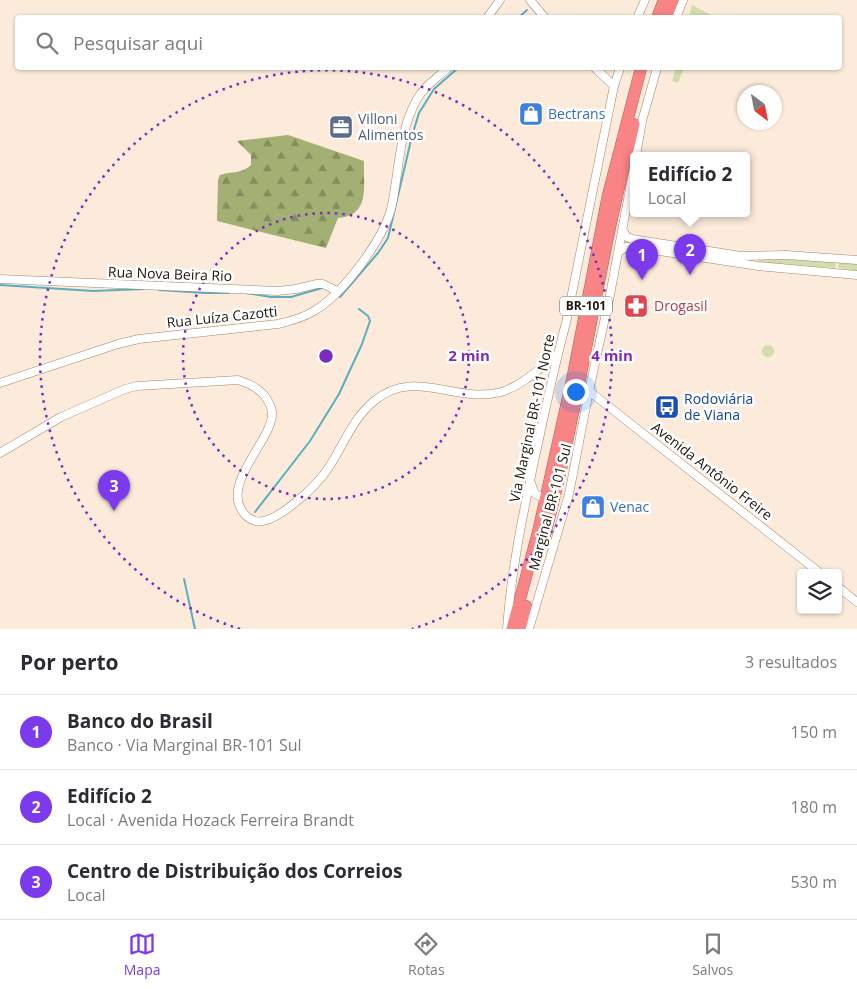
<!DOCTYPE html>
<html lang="pt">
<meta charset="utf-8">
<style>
:root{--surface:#fff;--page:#f2f2f3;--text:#2b2b33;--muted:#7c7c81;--line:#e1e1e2;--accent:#7c3aed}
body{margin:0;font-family:"Open Sans",sans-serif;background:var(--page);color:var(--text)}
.controls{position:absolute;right:15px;bottom:15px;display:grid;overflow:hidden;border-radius:5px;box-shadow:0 1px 4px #0004}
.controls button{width:45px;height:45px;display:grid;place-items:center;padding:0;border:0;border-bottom:1px solid var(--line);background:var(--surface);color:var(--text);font:25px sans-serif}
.compass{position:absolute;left:737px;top:85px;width:45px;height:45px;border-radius:50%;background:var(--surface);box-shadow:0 1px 4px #0004;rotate:148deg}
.you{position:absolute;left:575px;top:391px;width:18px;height:18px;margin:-12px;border:4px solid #fff;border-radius:50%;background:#1a73e8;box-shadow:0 0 0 8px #1a73e833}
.badge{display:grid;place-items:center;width:32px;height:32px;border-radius:50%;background:var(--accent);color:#fff;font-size:16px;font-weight:700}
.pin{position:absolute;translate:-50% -41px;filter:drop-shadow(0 1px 2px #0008)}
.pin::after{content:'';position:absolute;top:26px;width:18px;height:15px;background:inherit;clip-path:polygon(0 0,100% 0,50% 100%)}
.popup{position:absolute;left:630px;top:152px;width:120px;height:65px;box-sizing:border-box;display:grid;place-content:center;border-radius:5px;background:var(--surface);filter:drop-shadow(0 1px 4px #0005);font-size:16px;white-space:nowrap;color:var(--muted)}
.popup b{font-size:19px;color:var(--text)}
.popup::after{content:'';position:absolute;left:50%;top:100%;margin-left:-10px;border:10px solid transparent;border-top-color:var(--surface)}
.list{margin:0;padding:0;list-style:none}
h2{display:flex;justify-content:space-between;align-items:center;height:65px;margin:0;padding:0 20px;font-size:21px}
h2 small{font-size:16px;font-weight:400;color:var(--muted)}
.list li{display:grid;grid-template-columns:32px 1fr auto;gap:15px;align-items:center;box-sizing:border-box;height:75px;padding:0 20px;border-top:1px solid var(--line)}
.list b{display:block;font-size:19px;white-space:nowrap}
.list p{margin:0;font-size:16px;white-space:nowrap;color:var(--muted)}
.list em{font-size:16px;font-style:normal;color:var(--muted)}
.icon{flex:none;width:28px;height:28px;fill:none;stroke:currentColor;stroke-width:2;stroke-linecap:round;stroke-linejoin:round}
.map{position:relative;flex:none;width:857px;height:629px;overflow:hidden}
.search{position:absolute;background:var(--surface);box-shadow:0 1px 4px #0004;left:15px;right:15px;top:15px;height:55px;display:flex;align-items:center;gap:12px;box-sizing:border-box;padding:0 18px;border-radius:5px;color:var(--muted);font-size:19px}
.sheet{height:290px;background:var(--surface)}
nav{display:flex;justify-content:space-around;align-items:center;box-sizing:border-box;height:70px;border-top:1px solid var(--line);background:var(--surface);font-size:14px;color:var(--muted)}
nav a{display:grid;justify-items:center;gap:2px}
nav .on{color:var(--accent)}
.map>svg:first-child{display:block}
.green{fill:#d1ddab}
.forest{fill:url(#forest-firs)}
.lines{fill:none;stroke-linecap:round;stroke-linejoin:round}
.stream{stroke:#5aaec0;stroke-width:2}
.minor-casing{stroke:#a1866d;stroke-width:9}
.highway-casing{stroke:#ac5e5a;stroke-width:12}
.minor{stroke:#fff;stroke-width:8}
.highway{stroke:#f88485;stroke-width:11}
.ring{fill:none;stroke:#7b2cbf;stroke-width:2.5;stroke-dasharray:2.5 5}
.labels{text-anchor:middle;stroke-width:5;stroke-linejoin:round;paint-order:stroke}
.shield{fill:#fff;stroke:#625c54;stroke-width:1}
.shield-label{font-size:12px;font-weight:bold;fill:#1f160b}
.shop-label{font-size:14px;fill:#366cbe;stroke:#fff;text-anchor:start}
.service-label{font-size:14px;fill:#4e5e75;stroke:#fff;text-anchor:start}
.street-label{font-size:14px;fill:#1f160b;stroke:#fff}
.health-label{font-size:14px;fill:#be3a42;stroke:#fff;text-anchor:start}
.transit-label{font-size:14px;fill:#164399;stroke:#fff;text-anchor:start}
.centre{fill:#7b2cbf;stroke:#fff;stroke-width:2.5}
.ring-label{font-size:15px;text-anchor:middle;font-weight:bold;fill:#7b2cbf;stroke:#fff;stroke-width:5;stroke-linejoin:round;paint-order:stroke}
</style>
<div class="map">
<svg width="857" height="629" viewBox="0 0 857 629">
<defs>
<pattern id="forest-firs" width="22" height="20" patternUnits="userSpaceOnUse" patternTransform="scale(1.25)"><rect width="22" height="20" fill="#a2b073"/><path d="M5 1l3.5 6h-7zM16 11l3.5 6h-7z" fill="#838e5d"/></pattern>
</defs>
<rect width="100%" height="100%" fill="#fcebda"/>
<g class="green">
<polygon points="692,5 715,17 689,17"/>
<polygon points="676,68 684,68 678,83 672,81"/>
<polygon points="786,259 836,262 835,268 759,262 759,260"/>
<polygon points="839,263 857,264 857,271 838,268"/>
<circle cx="768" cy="351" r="6"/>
</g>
<path class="forest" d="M288 135 364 161C363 186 371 215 338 218L326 248 217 221 218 180 220 175C232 171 242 174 251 165V155L237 141Z"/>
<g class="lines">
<g class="stream">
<polyline points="518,18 527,10"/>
<polyline points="0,285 93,291 144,289"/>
<polyline points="159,290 206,293 229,293"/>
<polyline points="246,293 271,297 291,297 322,288"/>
<polyline points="340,297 378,253 388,238 412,136 419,113 434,89 458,68"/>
<polyline points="255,512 310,441 339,394 362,344 370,321 368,316 359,309"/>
<polyline points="184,579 195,629"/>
</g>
<defs>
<g id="minor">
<polyline points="530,0 545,18"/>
<polyline points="487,18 500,0"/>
<polyline points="637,18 645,0"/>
<polyline points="676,18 683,0"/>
<polyline points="595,68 614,86"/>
<polyline points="636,156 642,121 657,68"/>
<polyline points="623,231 627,237 632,239 741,256 786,255 857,260"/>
<polyline points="619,252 626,247 633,247 758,266 857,275"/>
<polyline points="0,279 278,291 296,289 317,284 323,284 337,291"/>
<path d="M0 383 118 344 139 339 278 324C291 321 303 318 314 311 343 294 385 238 392 205 399 171 399 132 416 101 423 87 437 78 448 68"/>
<polyline points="589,391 820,573"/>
<path d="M0 453 61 417 125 389 137 386 238 380C248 383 257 387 264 395 268 400 271 405 272 412 274 438 224 480 241 509 244 515 249 519 255 521 275 526 317 485 327 470 343 447 352 419 374 401 415 367 455 404 501 392 522 386 541 367 558 354"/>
<polyline points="531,483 535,494 544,498"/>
<polyline points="838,587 857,602"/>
<path d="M507 629C511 571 523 514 535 457 545 412 554 367 566 323L614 86 620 68"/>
<polyline points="529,629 569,494 589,391 610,295 634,167"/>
</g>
<g id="highway">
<polyline points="657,18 664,0"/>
<polyline points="666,18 673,0"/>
<path d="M545 535C570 439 587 340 607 242 615 202 625 163 634 124"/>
<polyline points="512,629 538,532 573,375 608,195 641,68"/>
<polyline points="520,629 526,606"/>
</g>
</defs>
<use href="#minor" class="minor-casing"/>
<use href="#highway" class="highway-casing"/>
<use href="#minor" class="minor"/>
<use href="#highway" class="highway"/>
</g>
<g class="ring">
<circle cx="326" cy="356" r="143"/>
<path d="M240 629A286 286 0 1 1 412 629"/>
</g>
<defs>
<symbol id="shop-square" viewBox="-11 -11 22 22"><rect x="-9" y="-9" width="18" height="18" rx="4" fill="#3f7fe0" stroke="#fff"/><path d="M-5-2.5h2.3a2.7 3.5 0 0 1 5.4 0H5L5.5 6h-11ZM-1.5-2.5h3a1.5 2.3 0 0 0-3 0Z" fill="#fff"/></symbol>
<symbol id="office-square" viewBox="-11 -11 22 22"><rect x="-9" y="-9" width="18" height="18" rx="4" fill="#5c6f8a" stroke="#fff"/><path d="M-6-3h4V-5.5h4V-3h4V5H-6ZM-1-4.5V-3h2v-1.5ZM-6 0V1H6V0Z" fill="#fff"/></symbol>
<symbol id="pharmacy-square" viewBox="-11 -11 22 22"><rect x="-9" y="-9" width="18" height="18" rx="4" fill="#e0444e" stroke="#fff"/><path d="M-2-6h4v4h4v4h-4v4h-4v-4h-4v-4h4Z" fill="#fff"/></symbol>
<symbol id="bus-square" viewBox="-11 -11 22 22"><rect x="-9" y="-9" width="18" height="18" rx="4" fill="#1a4fb4" stroke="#fff"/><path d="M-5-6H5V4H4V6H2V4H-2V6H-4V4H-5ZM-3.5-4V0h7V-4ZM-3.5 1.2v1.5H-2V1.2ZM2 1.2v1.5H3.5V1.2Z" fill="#fff"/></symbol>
</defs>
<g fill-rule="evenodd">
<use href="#shop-square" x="517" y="100" width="28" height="28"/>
<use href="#office-square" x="327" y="113" width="28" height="28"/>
<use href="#pharmacy-square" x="622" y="292" width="28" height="28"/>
<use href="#bus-square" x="653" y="393" width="28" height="28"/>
<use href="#shop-square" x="579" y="493" width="28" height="28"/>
</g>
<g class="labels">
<rect class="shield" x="560" y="296.5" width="52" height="19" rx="4"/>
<g class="shield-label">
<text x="586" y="310">BR-101</text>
</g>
<g class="shop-label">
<text x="548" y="119">Bectrans</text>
<text x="610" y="512">Venac</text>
</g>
<g class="service-label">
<text x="358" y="124">Villoni<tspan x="358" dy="16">Alimentos</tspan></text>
</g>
<g class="street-label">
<text transform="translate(170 274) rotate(2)" y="5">Rua Nova Beira Rio</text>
<text transform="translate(222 317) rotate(-6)" y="5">Rua Luíza Cazotti</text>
<text transform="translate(532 418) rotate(-78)" y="5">Via Marginal BR-101 Norte</text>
<text transform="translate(712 471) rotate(38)" y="5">Avenida Antônio Freire</text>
<text transform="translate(550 507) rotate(-75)" y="5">Marginal BR-101 Sul</text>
</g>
<g class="health-label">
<text x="654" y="311">Drogasil</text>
</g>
<g class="transit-label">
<text x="684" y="404">Rodoviária<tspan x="684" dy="16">de Viana</tspan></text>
</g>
</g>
<circle cx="326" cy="356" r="8" class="centre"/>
<g class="ring-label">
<text x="469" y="361">2 min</text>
<text x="612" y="361">4 min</text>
</g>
</svg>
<div class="controls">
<button><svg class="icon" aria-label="layers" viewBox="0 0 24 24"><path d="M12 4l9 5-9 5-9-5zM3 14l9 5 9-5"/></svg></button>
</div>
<svg class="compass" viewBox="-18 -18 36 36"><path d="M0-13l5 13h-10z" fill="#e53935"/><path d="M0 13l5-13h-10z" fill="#7c7c81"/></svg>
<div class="you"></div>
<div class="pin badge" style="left:642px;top:280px">1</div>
<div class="pin badge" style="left:690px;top:275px">2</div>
<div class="popup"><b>Edifício 2</b>Local</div>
<div class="pin badge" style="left:114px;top:511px">3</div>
<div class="search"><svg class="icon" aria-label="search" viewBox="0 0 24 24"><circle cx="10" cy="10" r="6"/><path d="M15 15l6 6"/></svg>Pesquisar aqui</div>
</div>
<section class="sheet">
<h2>Por perto<small>3 resultados</small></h2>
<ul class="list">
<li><span class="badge">1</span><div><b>Banco do Brasil</b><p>Banco · Via Marginal BR-101 Sul</p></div><em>150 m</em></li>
<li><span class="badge">2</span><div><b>Edifício 2</b><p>Local · Avenida Hozack Ferreira Brandt</p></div><em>180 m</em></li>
<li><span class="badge">3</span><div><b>Centro de Distribuição dos Correios</b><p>Local</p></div><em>530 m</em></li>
</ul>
</section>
<nav>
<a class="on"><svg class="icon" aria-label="map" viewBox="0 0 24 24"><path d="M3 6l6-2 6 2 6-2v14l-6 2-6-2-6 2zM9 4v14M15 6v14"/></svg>Mapa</a>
<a><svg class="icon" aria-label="directions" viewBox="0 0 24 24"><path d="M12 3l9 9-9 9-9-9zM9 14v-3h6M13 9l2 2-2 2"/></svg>Rotas</a>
<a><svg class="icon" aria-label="saved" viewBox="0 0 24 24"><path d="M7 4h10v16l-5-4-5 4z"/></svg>Salvos</a>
</nav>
